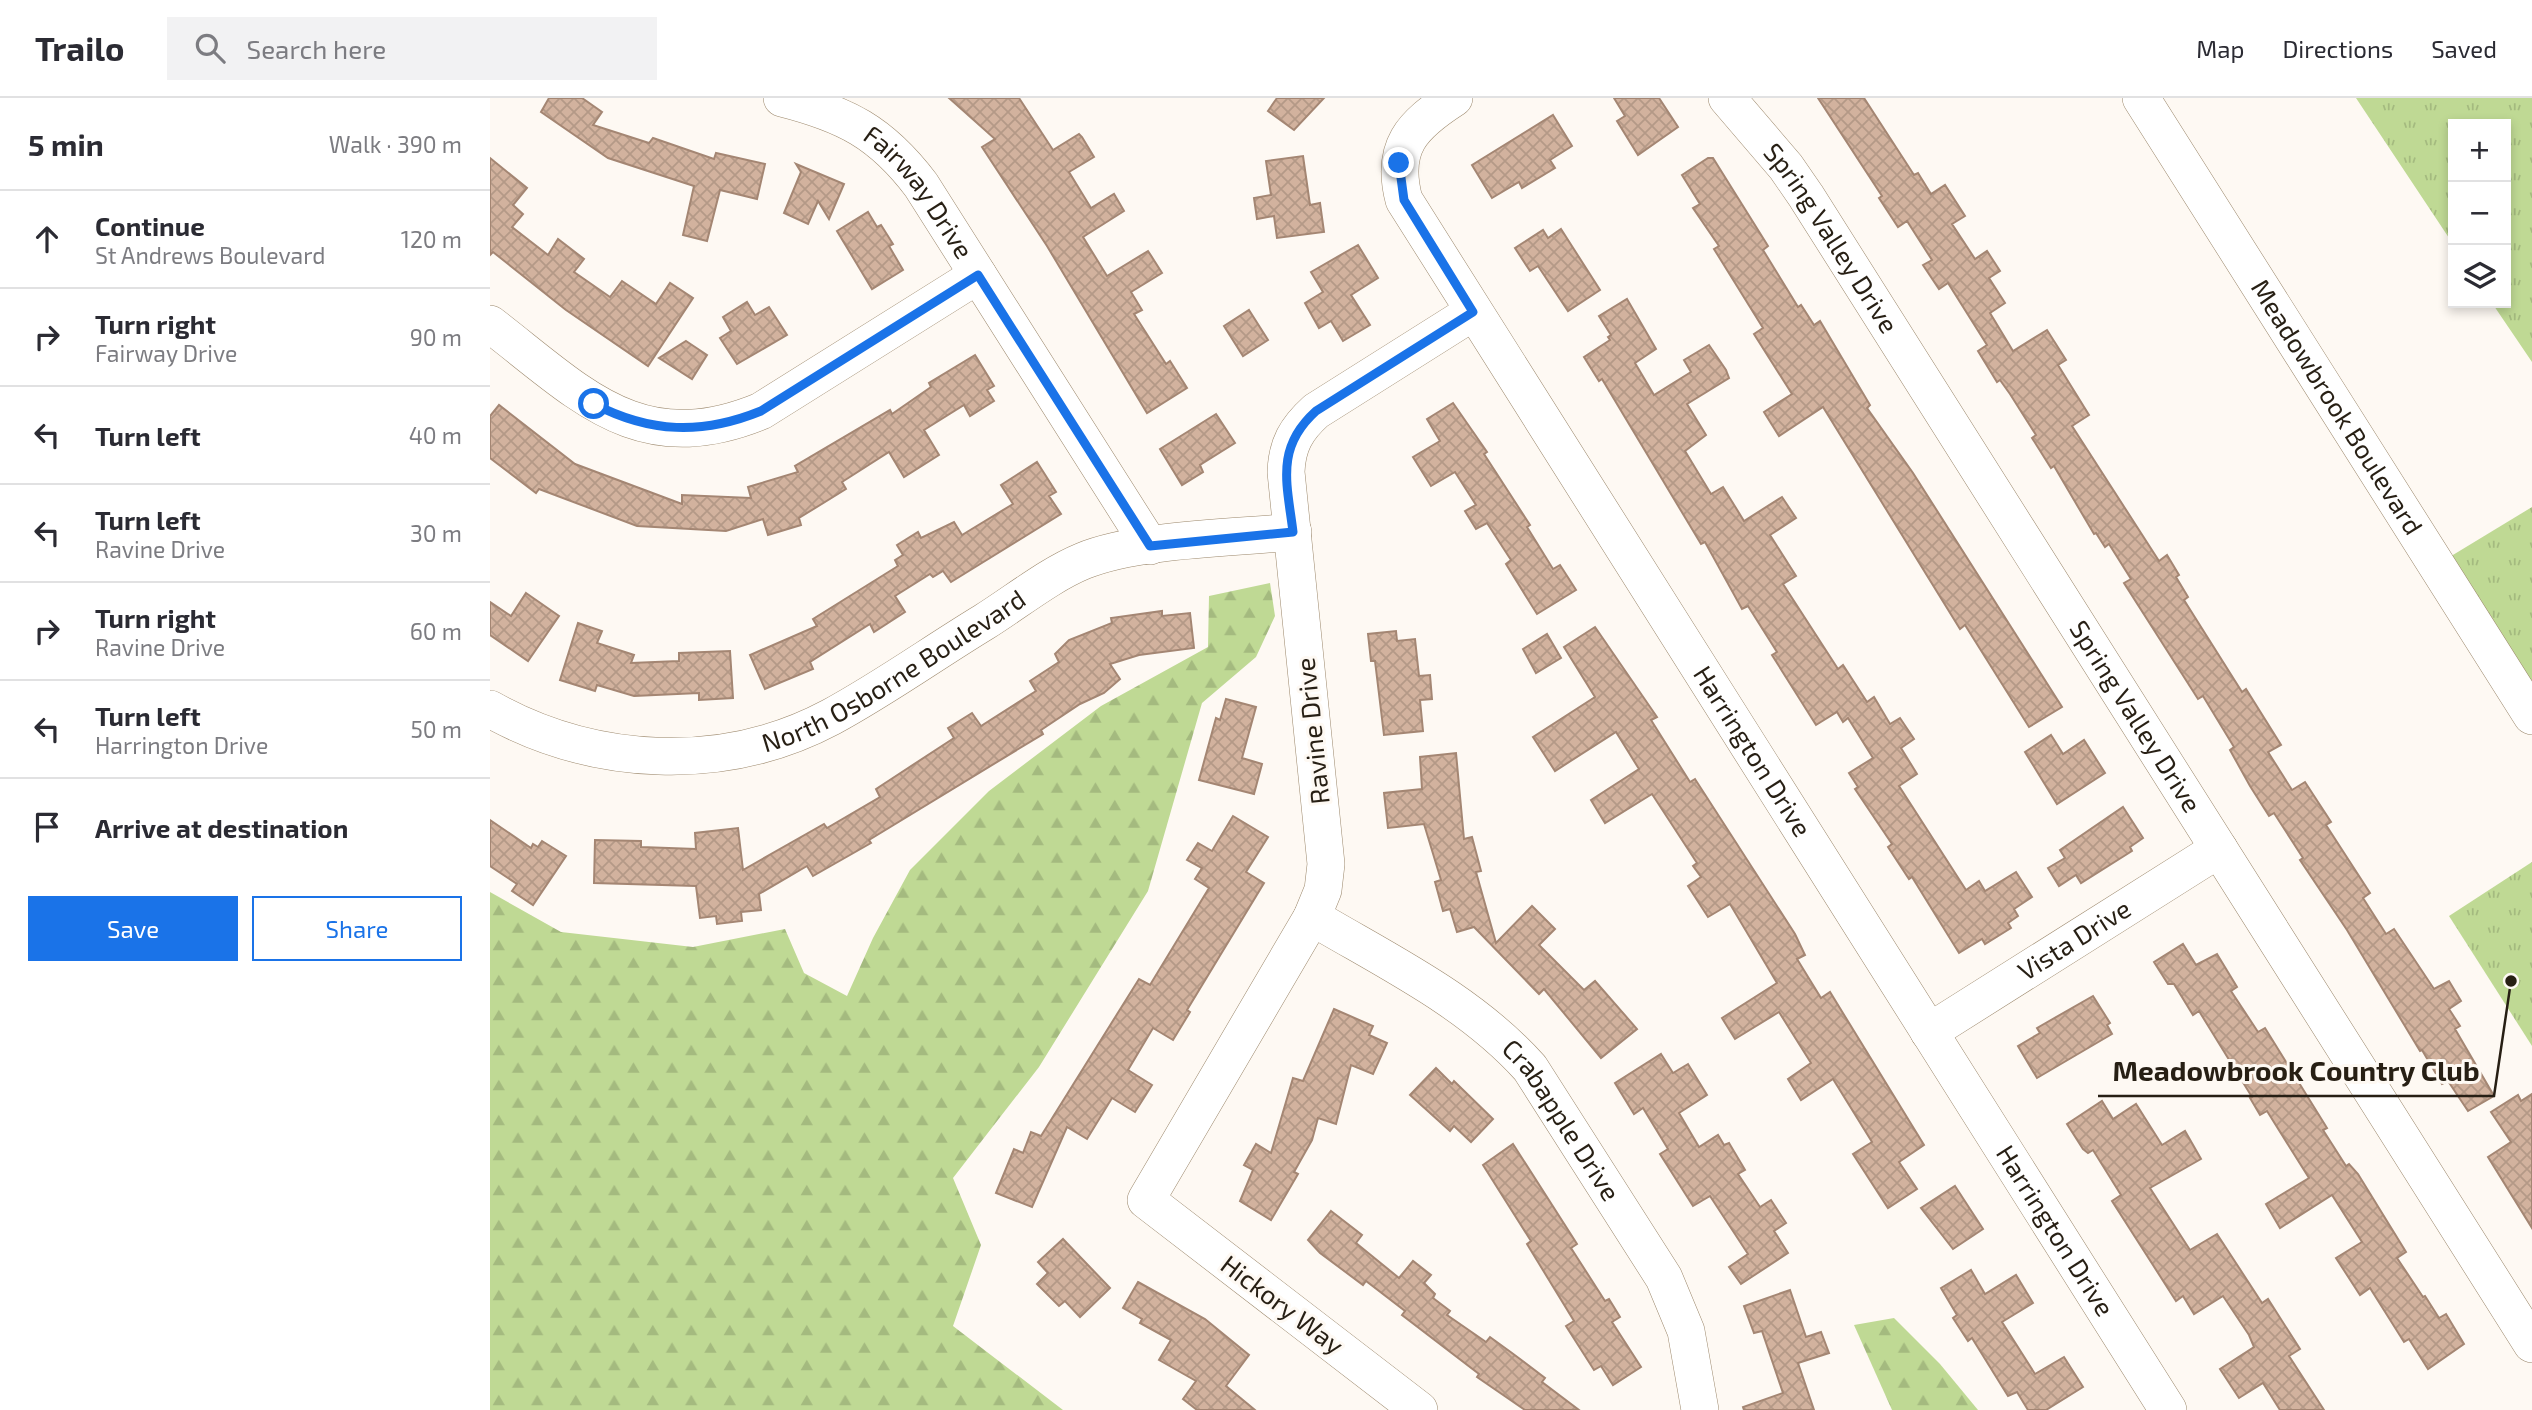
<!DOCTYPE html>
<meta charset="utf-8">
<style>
:root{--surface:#fff;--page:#f2f2f3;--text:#2b2b33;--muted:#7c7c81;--line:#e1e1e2;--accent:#1a73e8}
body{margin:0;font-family:"Exo 2",sans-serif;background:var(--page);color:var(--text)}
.controls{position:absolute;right:21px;top:21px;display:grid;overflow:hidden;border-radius:0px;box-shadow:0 4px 10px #0003}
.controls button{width:63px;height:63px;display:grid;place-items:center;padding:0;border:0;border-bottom:2px solid var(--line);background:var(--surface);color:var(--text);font:35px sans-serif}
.stop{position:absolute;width:21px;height:21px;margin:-16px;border:5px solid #1a73e8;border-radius:50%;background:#fff}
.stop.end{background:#1a73e8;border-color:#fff;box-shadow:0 2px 7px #0008}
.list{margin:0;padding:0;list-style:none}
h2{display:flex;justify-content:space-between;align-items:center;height:91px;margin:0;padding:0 28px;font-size:30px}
h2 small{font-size:23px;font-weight:400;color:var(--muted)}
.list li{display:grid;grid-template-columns:46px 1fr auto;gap:21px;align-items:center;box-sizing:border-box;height:98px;padding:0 28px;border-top:2px solid var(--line)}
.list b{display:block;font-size:26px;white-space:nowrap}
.list p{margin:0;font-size:23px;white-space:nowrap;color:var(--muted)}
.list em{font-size:23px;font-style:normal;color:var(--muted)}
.actions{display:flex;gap:14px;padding:21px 28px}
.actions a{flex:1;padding:16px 0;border:2px solid var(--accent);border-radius:0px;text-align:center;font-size:24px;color:var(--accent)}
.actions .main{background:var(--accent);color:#fff}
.icon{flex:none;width:38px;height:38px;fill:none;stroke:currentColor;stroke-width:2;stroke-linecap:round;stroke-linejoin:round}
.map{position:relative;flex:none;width:2042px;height:1312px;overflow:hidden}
header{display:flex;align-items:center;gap:42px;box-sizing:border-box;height:98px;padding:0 35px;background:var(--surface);border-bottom:2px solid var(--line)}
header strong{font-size:33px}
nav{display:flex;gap:38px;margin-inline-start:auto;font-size:24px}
.search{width:490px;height:63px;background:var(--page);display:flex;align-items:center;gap:18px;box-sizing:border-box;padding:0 24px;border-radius:0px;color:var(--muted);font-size:26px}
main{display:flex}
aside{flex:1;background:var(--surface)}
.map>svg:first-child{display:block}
.grass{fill:url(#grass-tufts)}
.forest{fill:url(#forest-firs)}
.building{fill:url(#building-cross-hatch);stroke:#a48673;stroke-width:2}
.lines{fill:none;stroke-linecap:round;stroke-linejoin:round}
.minor-casing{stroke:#9c886c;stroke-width:38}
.minor{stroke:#fff;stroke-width:37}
.route{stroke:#1a73e8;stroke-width:9}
.labels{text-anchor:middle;stroke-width:6;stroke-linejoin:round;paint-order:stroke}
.street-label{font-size:26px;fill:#271f14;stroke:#fef9f3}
.leader{fill:none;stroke:#271f14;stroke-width:2.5}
.callout-dot{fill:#271f14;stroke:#fef9f3;stroke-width:2.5}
.callout-label{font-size:28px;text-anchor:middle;font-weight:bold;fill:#271f14;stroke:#fef9f3;stroke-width:6;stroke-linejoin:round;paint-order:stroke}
</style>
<header>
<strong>Trailo</strong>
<div class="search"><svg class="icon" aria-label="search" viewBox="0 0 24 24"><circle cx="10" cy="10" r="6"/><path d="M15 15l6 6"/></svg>Search here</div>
<nav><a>Map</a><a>Directions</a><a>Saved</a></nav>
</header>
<main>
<aside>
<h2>5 min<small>Walk · 390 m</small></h2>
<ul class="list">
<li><svg class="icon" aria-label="ahead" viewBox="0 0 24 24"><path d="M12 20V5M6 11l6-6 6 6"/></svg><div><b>Continue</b><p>St Andrews Boulevard</p></div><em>120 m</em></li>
<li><svg class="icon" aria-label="right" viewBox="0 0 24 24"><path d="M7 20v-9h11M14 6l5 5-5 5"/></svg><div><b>Turn right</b><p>Fairway Drive</p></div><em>90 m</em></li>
<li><svg class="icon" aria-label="left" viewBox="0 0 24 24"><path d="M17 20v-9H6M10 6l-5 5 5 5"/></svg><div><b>Turn left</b></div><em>40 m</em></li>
<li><svg class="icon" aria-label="left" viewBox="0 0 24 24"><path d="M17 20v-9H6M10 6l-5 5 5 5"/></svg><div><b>Turn left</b><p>Ravine Drive</p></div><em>30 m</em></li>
<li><svg class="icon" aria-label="right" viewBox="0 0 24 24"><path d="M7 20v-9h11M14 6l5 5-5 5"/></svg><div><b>Turn right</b><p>Ravine Drive</p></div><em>60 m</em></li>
<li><svg class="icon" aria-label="left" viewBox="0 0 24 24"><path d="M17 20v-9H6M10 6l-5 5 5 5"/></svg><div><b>Turn left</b><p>Harrington Drive</p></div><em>50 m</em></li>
<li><svg class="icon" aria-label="arrive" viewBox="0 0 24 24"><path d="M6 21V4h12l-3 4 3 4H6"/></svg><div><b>Arrive at destination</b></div></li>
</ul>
<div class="actions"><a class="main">Save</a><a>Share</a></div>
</aside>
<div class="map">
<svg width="2042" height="1312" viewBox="0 0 2042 1312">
<defs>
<pattern id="grass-tufts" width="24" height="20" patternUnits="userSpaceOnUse" patternTransform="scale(1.75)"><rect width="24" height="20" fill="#bfd994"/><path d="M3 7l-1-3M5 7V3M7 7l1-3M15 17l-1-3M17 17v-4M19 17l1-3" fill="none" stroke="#a4ba7f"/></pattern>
<pattern id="forest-firs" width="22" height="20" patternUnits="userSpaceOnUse" patternTransform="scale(1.75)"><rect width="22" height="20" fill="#bfd994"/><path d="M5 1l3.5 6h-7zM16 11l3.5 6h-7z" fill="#a4ba7f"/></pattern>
<pattern id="building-cross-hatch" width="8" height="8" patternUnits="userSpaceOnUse" patternTransform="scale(1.75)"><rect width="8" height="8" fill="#d2b29e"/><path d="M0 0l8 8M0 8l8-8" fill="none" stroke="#b49987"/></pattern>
</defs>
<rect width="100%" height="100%" fill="#fef9f3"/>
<g class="grass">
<polygon points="1866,0 2042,0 2042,264 2002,205 2016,205 2016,26 1963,26 1963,146"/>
<polygon points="2042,409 2042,604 1953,463"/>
<polygon points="2042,764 2042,948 1959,818"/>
</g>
<g class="forest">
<polygon points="780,485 785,518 766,559 712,605 658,793 549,969 463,1080 491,1147 463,1228 573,1312 0,1312 0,794 71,834 203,849 295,831 314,875 357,898 383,840 420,772 499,693 611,608 718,549 719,498"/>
<polygon points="1404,1220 1450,1266 1488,1312 1402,1312 1364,1227"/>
</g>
<g class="building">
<polygon points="59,0 92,0 112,14 103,27 159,45 163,40 224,61 226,55 275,66 267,101 230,92 217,143 193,137 204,88 118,60 51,14"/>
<polygon points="459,0 529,0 563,52 589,36 592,39 604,59 579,74 601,110 624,96 634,113 593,139 617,178 658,153 660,156 672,175 641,194 652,212 644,216 676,266 680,263 697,290 657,315 557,148 492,49 505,41"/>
<polygon points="787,0 834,0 804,32 778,13"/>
<polygon points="1124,0 1169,0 1188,29 1148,57 1127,23 1135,18"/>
<polygon points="1328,0 1374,0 1424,77 1428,75 1441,96 1455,87 1475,118 1462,126 1485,161 1497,153 1510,173 1499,180 1515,205 1500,215 1523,253 1557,232 1576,262 1568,267 1599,317 1582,328 1669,463 1677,457 1689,477 1686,479 1698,499 1694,502 1752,594 1756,591 1791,647 1778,654 1802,692 1815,684 1841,724 1836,727 1880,795 1873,800 1896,836 1904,831 1944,891 1959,883 1971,903 1959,911 1970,928 1965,931 2004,998 1978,1013 1958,983 1952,986 1932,952 1930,953 1857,832 1810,762 1813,760 1784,715 1779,718 1760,688 1740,652 1744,649 1713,598 1708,601 1634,485 1641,481 1619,446 1615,449 1606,435 1604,436 1564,368 1561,370 1542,340 1546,337 1520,296 1510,282 1507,284 1488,253 1497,247 1458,185 1449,191 1433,167 1442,162 1417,123 1408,129 1389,100 1392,98"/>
<polygon points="1063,17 1082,48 1060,62 1065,70 1032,90 1029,84 1002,100 982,67"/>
<polygon points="813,58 820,107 830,105 834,134 787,140 784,118 767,121 764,100 781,97 776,63"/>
<polygon points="0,60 37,90 23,107 33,116 22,129 58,157 68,141 94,161 84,174 120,199 132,183 166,206 180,185 203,200 158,268 76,212 3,154 0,157"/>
<polygon points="1218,60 1223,60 1278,148 1273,152 1308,209 1311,207 1324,227 1330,223 1380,307 1377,310 1423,375 1572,609 1539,629 1475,527 1470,531 1333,309 1289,338 1274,314 1302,296 1264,236 1273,230 1224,151 1229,148 1203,110 1210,106 1192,77"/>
<polygon points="306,66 354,86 339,121 328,103 318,126 294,115 311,74"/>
<polygon points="378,114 387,129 391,127 403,146 399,148 413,172 382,191 347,133"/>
<polygon points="1071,131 1110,192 1078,213 1048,168 1040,173 1025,150 1053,132 1058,140"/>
<polygon points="868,147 888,180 861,197 880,227 853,243 841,223 829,230 815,205 833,194 821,174"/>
<polygon points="1137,201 1166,251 1145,265 1164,297 1201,274 1194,262 1219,247 1236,272 1239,280 1197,306 1216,337 1195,353 1221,396 1233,389 1254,423 1292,399 1306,420 1280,437 1306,478 1293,486 1348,571 1353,567 1377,604 1384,599 1400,626 1410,620 1424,641 1411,650 1427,676 1409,688 1476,792 1489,783 1495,793 1526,774 1542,799 1524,811 1528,818 1518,825 1521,830 1495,846 1492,841 1469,855 1422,779 1419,781 1398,749 1402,746 1365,691 1368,689 1359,675 1383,660 1358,620 1353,624 1347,614 1326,627 1282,557 1287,554 1258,508 1252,511 1215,444 1211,446 1112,281 1109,283 1094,259 1120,242 1118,239 1121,237 1109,218"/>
<polygon points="257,204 265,217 279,209 297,237 247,266 230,240 241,233 233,219"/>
<polygon points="759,212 778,242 753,258 734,228"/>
<polygon points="196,243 217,257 202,281 169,260"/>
<polygon points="485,257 504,288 497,292 504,303 480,318 474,307 434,332 449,357 414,379 399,354 352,384 356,391 309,420 311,427 278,437 273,421 236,433 147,428 49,391 46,395 0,360 0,318 9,307 85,366 192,406 192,397 261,400 258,389 308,374 305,368 400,312 402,316 441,289 439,285"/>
<polygon points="963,305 997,354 994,356 1040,427 1037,429 1063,471 1070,467 1086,492 1047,516 1016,466 1021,462 997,425 986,431 975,413 986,407 965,374 941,388 923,359 950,343 937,321"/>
<polygon points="726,316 745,345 710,367 713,374 692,387 670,351"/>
<polygon points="547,364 566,394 559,398 571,416 461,484 453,473 443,479 440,476 405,498 415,514 384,534 380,526 320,564 323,571 275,591 260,557 327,528 323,521 408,468 405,462 413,457 407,447 428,434 431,440 464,424 472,437 523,406 511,387"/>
<polygon points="36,495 69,518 38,563 0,537 0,504 21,518"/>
<polygon points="672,513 672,518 700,515 704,550 649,557 620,566 630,581 614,595 590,606 551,632 553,636 379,742 381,745 323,778 317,768 269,796 271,812 251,814 252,823 227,826 226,818 210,820 206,788 104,785 105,742 151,743 151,749 206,751 205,735 248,730 253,772 334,726 337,730 390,699 386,691 464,640 458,630 482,615 491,628 546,593 540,583 569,564 565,556 579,542 622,525 621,520"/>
<polygon points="88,525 112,533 107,545 144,557 141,565 189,563 189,555 240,553 243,600 209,602 209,595 144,598 107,587 105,593 70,582"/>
<polygon points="1105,529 1167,619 1161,622 1200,684 1205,681 1305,836 1315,857 1307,861 1331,900 1340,894 1434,1047 1409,1064 1427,1091 1398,1110 1363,1056 1382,1044 1343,981 1311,1002 1298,981 1321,965 1289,914 1245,941 1232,920 1287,885 1240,806 1218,819 1198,788 1211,779 1203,768 1207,765 1162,696 1115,725 1101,702 1149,671 1126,634 1065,673 1043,639 1105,599 1074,549"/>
<polygon points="906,533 907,543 925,541 929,578 940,577 942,601 930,602 933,633 894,637 885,563 881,563 878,536"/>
<polygon points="1057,536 1071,560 1046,575 1033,551"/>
<polygon points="736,601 766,609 752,660 772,666 764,696 709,682 726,620 730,622"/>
<polygon points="1561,637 1573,656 1594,642 1615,675 1567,706 1535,654"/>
<polygon points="966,655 974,741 982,739 991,773 986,774 1006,845 1042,808 1065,831 1049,847 1094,892 1105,883 1147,931 1111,960 1054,891 1049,896 984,829 967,834 960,811 953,813 945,784 951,782 934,726 898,730 894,695 932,691 930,659"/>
<polygon points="1633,709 1653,740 1640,749 1642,753 1591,785 1586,777 1569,788 1558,770 1575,760 1570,752"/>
<polygon points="743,718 778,739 756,774 774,785 697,912 700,914 683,942 663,930 638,972 662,987 645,1014 622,1000 597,1041 577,1029 542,1109 506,1095 524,1051 533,1055 541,1034 551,1038 649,881 660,887 719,790 705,781 712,770 697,762 708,745 722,753"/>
<polygon points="0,722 41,750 43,746 48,749 52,743 76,758 43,807 22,793 27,786 0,768"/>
<polygon points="1693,846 1706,867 1727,856 1747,889 1741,893 1768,934 1775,930 1837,1030 1833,1032 1856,1068 1859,1066 1868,1076 1916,1154 1907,1160 1933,1199 1935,1198 1949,1220 1956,1216 1974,1246 1938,1271 1919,1241 1914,1244 1880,1190 1870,1197 1846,1160 1872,1144 1842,1097 1790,1130 1776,1106 1819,1080 1777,1013 1770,1017 1760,1000 1762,999 1709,913 1703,917 1684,886 1678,886 1664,864"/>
<polygon points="1603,898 1620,925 1617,927 1622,936 1547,980 1528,948 1550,935 1547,930"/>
<polygon points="844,911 883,928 879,937 897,945 883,976 861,967 846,1026 828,1020 822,1042 804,1074 808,1076 781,1122 750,1103 763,1072 754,1067 766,1046 781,1055 803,980 813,983"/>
<polygon points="1171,956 1183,975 1198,966 1217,997 1189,1015 1209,1049 1228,1037 1234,1047 1239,1045 1255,1072 1248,1076 1270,1109 1281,1102 1296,1125 1284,1133 1298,1155 1251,1186 1239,1169 1258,1156 1220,1098 1203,1108 1170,1056 1178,1051 1153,1010 1144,1016 1125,985"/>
<polygon points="946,970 962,986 964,983 1003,1021 981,1044 964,1028 960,1033 920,997"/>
<polygon points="2042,996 2042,1130 1998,1059 2021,1044 2001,1014 2028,997 2031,1003"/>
<polygon points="1612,1003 1623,1021 1646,1006 1672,1047 1695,1033 1711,1061 1660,1090 1700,1152 1727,1136 1772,1205 1778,1201 1810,1251 1799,1258 1834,1312 1790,1312 1773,1285 1749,1300 1730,1271 1764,1249 1759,1237 1733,1198 1704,1216 1693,1198 1686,1203 1622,1103 1631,1097 1603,1052 1598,1055 1593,1051 1577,1026"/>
<polygon points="1023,1046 1087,1146 1081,1150 1115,1203 1119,1201 1130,1219 1122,1224 1151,1269 1123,1287 1111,1268 1104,1272 1076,1228 1084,1223 1037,1146 1041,1143 993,1067"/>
<polygon points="1465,1088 1493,1131 1463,1151 1431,1110"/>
<polygon points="841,1113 872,1137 866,1145 909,1180 923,1163 941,1177 934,1185 945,1196 943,1200 960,1213 957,1217 996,1244 1000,1239 1022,1255 1055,1280 1052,1284 1089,1312 1035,1312 987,1279 989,1276 912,1217 915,1213 876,1183 873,1187 830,1155 818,1142"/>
<polygon points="573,1141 620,1190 590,1219 575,1203 569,1208 547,1186 558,1175 548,1164"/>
<polygon points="1481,1172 1495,1196 1526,1177 1543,1205 1512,1224 1545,1276 1574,1259 1593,1289 1556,1312 1538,1312 1527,1294 1518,1298 1482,1240 1478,1243 1463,1220 1467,1217 1451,1190"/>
<polygon points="648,1184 715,1221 759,1257 736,1288 765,1312 707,1312 693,1301 706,1283 669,1262 681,1242 650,1225 652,1221 633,1210"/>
<polygon points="1300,1192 1316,1239 1331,1234 1339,1255 1308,1265 1324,1312 1254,1312 1253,1309 1293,1295 1272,1233 1264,1235 1254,1208"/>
</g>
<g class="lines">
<defs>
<g id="minor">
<path id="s1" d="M292 0C355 16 391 34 431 87L660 448"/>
<path id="s2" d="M964 0C922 27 900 49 914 102L1678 1312"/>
<path id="s3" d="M1237 0 1296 69 1316 98 2042 1246"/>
<path id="s4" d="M1651 0 2042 618"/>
<path d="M0 226C91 296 149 363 271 313L488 177"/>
<path id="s5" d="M0 611C104 669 234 676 341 619 393 591 443 555 494 524 526 504 559 477 593 463 646 441 743 440 803 434"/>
<path id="s6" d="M822 819C898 864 980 903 1040 970L1174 1180 1196 1233 1210 1312"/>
<path id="s7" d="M1439 934 1729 751"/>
<path d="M929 1312 656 1102 822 819 833 792 836 766 796 374C797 347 806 331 826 313L983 214"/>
</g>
</defs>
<use href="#minor" class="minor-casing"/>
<use href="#minor" class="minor"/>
</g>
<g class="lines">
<path class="route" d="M104 306C160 335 212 337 271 313L488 177 660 448 803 434C797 385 785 350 826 313L983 214 914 102 909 65"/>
</g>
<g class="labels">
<g class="street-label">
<text dy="9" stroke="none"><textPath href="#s1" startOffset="172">Fairway Drive</textPath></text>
<text dy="9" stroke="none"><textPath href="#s3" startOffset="175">Spring Valley Drive</textPath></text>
<text dy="9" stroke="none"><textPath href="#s4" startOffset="366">Meadowbrook Boulevard</textPath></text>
<text dy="9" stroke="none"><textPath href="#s5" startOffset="432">North Osborne Boulevard</textPath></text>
<text dy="9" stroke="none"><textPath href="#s3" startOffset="742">Spring Valley Drive</textPath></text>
<text transform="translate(823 633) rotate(-96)" y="9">Ravine Drive</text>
<text dy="9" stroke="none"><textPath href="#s2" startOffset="777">Harrington Drive</textPath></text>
<text dy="9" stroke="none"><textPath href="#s7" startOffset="172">Vista Drive</textPath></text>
<text dy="9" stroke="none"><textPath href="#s6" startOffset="327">Crabapple Drive</textPath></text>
<text dy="9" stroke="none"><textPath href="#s2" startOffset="1344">Harrington Drive</textPath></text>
<text transform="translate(792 1207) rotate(37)" y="9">Hickory Way</text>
</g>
</g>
<path class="leader" d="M2021 883L2004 998H1608"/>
<circle class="callout-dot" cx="2021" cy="883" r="7"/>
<g class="callout-label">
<text x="1806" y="983">Meadowbrook Country Club</text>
</g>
</svg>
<div class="controls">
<button>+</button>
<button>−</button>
<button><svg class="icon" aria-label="layers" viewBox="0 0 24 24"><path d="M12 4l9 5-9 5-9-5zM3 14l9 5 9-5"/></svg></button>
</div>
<div class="stop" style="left:104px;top:306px"></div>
<div class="stop end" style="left:909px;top:65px"></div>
</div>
</main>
